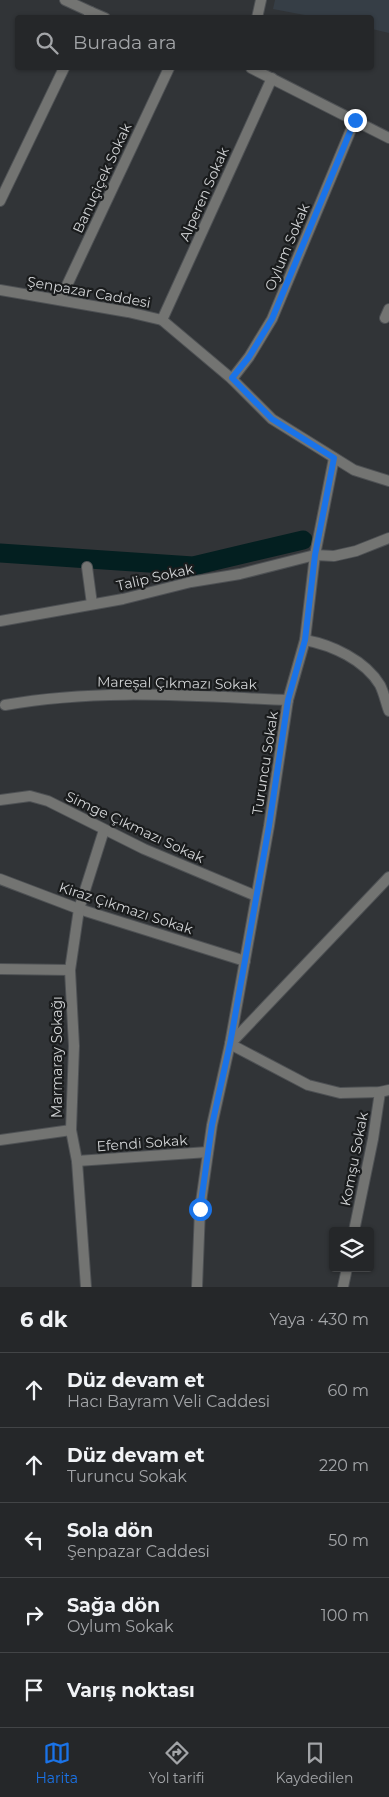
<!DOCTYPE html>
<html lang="tr">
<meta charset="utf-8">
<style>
:root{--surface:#252729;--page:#313335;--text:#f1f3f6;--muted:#a3a5a8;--line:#424446;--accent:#1a73e8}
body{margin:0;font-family:Montserrat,sans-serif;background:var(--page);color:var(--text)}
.controls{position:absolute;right:15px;bottom:15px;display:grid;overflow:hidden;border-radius:5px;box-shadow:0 1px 4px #0004}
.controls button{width:45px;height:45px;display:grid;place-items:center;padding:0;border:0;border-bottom:1px solid var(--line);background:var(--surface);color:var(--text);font:25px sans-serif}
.stop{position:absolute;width:15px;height:15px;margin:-11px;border:4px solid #1a73e8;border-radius:50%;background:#fff}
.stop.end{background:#1a73e8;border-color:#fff;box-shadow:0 1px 5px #0008}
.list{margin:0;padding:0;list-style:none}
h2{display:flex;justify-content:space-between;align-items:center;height:65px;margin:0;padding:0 20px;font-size:21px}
h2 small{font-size:16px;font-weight:400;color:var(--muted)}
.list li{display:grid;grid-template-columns:32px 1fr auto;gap:15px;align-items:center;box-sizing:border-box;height:75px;padding:0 20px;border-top:1px solid var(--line)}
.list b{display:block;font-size:19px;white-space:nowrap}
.list p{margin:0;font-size:16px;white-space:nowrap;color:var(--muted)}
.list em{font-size:16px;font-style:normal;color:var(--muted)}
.icon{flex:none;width:28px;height:28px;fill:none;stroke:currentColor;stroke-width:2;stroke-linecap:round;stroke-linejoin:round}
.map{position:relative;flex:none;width:389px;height:1287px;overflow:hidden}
.search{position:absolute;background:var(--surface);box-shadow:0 1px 4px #0004;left:15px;right:15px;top:15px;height:55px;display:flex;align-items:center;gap:12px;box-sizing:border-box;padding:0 18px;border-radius:5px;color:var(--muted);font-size:19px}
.sheet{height:440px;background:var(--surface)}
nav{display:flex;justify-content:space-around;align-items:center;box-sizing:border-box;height:70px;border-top:1px solid var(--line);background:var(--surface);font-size:14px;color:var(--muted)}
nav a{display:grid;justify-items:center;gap:2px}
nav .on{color:var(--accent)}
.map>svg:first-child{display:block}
.built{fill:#363e46}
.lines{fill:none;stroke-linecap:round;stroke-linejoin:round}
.canal{stroke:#031f20;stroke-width:19}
.service-casing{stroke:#4e5154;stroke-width:12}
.minor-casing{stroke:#4e5154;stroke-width:12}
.service{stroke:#737472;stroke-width:10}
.minor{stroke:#737472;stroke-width:10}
.route{stroke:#1a73e8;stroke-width:6}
.labels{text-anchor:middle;stroke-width:4.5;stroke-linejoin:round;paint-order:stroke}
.street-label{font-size:14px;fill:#d2d4d6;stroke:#1a1c1d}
</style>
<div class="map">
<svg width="389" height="1287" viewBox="0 0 389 1287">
<rect width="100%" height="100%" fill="#313437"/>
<polygon class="built" points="275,0 389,0 389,33 372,29 372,18 315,17 273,9"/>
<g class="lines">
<polyline class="canal" points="0,553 193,566 303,540"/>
<defs>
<g id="service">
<polyline points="87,567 92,604"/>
<path d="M305 640C332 645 365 660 380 685 384 693 386 703 389 711"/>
<polyline points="0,1140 71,1130"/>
</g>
<g id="minor">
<polyline points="65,0 91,12 88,18"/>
<polyline points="91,12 105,18"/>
<polyline points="257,18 261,0"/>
<polyline points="251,68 389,138"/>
<polyline points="0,201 64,68"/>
<polyline points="0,290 128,312 162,320 232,379 272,419 354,470 389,481"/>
<polyline points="60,300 169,68"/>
<polyline points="385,318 389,309"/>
<polyline points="162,320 272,78"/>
<polyline points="232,379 249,357 272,319 355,120"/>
<polyline points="334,458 315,555 305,640 288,700 269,826 230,1044 308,1085 340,1093 380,1092 389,1090"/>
<polyline points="0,621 123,599 191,582 240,574 315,555 334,556 356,551 389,538"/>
<path d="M5 705C99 688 193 696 288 700"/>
<polyline points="0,800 30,796 48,801 144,849 256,896"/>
<polyline points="0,879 79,909 245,961"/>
<polyline points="0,969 70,970"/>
<polyline points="77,1161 208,1152"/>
<polyline points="354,1231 373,1139 380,1092"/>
<polyline points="86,1287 77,1161 71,1130 74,1046 70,970 79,909 104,830"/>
<polyline points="197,1287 200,1209 212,1125 230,1044 389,877"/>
<polyline points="343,1287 347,1268"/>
</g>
</defs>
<use href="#service" class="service-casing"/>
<use href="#minor" class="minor-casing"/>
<use href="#service" class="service"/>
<use href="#minor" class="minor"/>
</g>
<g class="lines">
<polyline class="route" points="200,1209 212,1125 230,1044 269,826 288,700 305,640 315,555 334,458 272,419 232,378 249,357 272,319 355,120"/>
</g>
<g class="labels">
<g class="street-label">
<text transform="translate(102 178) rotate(-65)" y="5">Banuçiçek Sokak</text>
<text transform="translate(204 194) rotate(-66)" y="5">Alperen Sokak</text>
<text transform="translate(287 247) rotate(-67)" y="5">Oylum Sokak</text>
<text transform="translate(89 292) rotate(10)" y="5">Şenpazar Caddesi</text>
<text transform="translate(155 577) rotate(-13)" y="5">Talip Sokak</text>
<text transform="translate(177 683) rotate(1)" y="5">Mareşal Çıkmazı Sokak</text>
<text transform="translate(265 763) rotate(-81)" y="5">Turuncu Sokak</text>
<text transform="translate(135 827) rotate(25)" y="5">Simge Çıkmazı Sokak</text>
<text transform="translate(126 908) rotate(18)" y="5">Kiraz Çıkmazı Sokak</text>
<text transform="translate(57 1057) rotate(-90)" y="5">Marmaray Sokağı</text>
<text transform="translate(142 1143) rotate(-4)" y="5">Efendi Sokak</text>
<text transform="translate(354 1159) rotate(-79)" y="5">Komşu Sokak</text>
</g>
</g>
</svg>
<div class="controls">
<button><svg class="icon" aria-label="layers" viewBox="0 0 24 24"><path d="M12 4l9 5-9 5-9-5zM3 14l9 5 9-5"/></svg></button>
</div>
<div class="stop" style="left:200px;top:1209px"></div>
<div class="stop end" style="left:355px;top:120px"></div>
<div class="search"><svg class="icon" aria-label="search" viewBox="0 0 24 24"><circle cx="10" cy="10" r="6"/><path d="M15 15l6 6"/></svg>Burada ara</div>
</div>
<section class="sheet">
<h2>6 dk<small>Yaya · 430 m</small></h2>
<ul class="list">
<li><svg class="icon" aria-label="ahead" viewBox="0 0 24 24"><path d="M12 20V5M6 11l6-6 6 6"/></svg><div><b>Düz devam et</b><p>Hacı Bayram Veli Caddesi</p></div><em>60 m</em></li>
<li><svg class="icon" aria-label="ahead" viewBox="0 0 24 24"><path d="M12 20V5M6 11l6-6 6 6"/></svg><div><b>Düz devam et</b><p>Turuncu Sokak</p></div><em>220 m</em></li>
<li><svg class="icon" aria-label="left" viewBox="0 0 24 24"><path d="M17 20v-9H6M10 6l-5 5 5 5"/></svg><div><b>Sola dön</b><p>Şenpazar Caddesi</p></div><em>50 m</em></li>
<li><svg class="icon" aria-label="right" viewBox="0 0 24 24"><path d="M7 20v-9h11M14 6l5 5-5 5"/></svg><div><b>Sağa dön</b><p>Oylum Sokak</p></div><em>100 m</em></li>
<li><svg class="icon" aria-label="arrive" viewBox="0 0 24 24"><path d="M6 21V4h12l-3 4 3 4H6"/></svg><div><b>Varış noktası</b></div></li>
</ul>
</section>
<nav>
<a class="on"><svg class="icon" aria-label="map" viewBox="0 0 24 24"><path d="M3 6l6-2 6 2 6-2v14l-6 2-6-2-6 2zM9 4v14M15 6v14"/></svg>Harita</a>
<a><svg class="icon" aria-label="directions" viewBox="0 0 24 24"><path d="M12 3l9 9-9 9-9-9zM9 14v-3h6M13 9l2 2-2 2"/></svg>Yol tarifi</a>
<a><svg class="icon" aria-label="saved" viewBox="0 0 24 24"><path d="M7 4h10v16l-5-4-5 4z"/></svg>Kaydedilen</a>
</nav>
